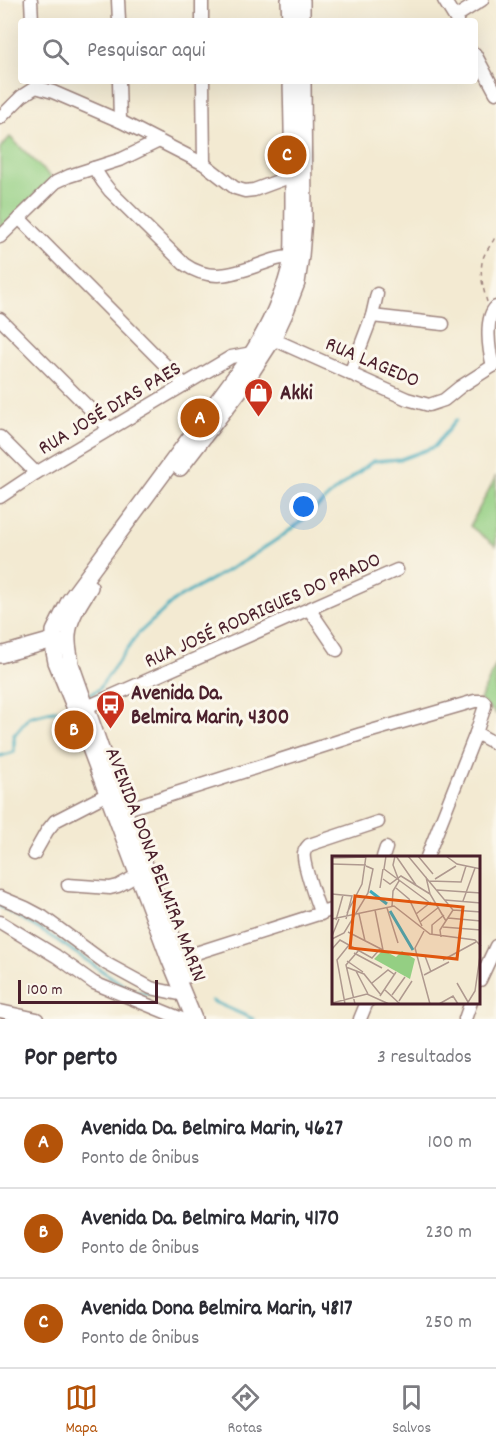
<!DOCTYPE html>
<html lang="pt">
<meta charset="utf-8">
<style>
:root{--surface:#fff;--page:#f7f7f7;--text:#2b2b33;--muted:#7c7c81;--line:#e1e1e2;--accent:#b45309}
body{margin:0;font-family:Dekko,sans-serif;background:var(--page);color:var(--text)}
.scale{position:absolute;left:18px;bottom:15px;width:140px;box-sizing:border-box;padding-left:6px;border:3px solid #4a1f2b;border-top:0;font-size:16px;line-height:21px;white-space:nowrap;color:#4a1f2b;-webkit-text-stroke:4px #fbf7ec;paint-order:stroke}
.you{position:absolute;left:304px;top:507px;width:21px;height:21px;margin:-15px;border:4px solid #fff;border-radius:50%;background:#1a73e8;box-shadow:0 0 0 9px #1a73e833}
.badge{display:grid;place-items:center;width:39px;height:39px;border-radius:50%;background:var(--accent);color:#fff;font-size:20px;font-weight:700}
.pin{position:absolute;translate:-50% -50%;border:3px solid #fff;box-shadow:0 2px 6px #0006}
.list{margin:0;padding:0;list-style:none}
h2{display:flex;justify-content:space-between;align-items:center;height:78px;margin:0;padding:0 24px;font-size:26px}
h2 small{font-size:20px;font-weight:400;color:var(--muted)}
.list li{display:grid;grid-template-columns:39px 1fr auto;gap:18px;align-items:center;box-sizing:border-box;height:90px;padding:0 24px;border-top:2px solid var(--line)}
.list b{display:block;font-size:22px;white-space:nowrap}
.list p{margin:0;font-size:20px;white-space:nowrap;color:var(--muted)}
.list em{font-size:20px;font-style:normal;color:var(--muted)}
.icon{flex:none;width:33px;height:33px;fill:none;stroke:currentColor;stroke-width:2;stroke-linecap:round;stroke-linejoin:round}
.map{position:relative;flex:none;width:496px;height:1019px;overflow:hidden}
.search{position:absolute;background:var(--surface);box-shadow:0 6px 24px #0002;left:18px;right:18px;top:18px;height:66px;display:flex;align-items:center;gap:15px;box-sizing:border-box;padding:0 21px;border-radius:6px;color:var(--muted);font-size:22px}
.sheet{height:348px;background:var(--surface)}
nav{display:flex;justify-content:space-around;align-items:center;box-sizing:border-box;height:84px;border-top:2px solid var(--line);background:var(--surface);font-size:16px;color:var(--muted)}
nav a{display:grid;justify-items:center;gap:3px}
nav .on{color:var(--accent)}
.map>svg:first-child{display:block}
.green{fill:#94cf83;stroke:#6f7757;stroke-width:1.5}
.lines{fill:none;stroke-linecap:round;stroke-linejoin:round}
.stream{stroke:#3daabc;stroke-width:3}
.minor-casing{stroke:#9e847e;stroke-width:15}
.major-casing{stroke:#9e847e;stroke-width:18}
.path{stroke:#9e847e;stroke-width:1.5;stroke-dasharray:4.5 4.5;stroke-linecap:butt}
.minor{stroke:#fff;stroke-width:12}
.major{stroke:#fff;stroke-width:15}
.labels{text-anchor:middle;stroke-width:6;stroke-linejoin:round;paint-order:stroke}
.street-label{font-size:21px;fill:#4a1f2b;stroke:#fbf7ec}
.poi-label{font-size:21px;font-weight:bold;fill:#4a1f2b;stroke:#fbf7ec;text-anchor:start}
.inset-river{fill:none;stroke:#3daabc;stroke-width:3}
.inset-road{fill:none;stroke:#af998f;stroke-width:1.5}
.view{fill:#e0560e;fill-opacity:0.15;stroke:#e0560e;stroke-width:3}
.inset-edge{fill:none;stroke:#4a1f2b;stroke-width:3}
</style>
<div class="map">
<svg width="496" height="1019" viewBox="0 0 496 1019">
<rect width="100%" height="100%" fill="#fbf7ec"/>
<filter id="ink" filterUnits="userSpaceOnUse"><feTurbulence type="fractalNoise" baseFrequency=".0167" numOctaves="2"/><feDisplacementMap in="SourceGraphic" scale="12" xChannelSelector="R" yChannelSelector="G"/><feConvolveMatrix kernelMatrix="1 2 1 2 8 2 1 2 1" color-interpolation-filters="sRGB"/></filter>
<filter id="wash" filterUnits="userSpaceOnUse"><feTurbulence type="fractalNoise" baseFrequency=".008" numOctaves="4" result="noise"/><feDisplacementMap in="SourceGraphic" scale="24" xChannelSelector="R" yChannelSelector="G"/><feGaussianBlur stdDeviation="1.35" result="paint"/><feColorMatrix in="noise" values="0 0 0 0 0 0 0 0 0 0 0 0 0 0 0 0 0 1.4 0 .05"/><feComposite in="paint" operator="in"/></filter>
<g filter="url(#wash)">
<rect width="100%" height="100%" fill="#f3ead2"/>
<g class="green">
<polygon points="10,137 52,178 0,232 0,148"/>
<polygon points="496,476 496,546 470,526"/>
<polygon points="496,664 496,714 480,700"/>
</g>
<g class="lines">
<g class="stream">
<polyline points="90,694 98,690 138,634 175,600 244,561 282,536 298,524 336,490 373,461 401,459 434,447 456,420"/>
<polyline points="0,756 14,752 14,735 29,717 57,710"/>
<polyline points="0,906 57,940 133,992 150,993"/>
<polyline points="212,1001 253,1019"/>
</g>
</g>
</g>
<g filter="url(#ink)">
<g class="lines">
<defs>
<g id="minor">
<polyline points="31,0 32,21"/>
<polyline points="118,0 119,21"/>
<polyline points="202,0 202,21"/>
<polyline points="444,0 457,21"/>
<polyline points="455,17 482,0"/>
<polyline points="475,54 496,93"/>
<polyline points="119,81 120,121"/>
<polyline points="203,81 204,164"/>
<polyline points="0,118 22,96 36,87 53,92 120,121 204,164 235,188 245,191 254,190 300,173"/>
<path d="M94 168 103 182 110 191 184 264C216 287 245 268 277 259 284 257 293 257 301 256"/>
<polyline points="19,218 185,385"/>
<polyline points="0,237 56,182 69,176 122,159 159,141"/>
<polyline points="372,316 443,324"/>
<polyline points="0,319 110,429"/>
<polyline points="266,336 407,399 429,405 444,400 460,387 496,364"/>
<path d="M493 366C489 351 484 318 496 307"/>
<polyline points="350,374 372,316 377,294"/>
<polyline points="0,437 36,473"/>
<polyline points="0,497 36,473 231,357 252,353"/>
<polyline points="309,609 337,650"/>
<polyline points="80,710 397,570"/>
<polyline points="476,733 496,744"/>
<polyline points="117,812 361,734 475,701 483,701 485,703 485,706 476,733 427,857"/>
<polyline points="34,854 47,831 55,821 113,791"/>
<polyline points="383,857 386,848"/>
<polyline points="68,885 110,888 118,886 143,872"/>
<polyline points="0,897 26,908 43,917 107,964 151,988 179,994"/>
<path d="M321 914C317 904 302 862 304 853 305 849 307 847 309 845L378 822"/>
<polyline points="0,922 56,956 94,983 182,1019"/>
<polyline points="174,960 334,909"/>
<polyline points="480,980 496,946"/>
<polyline points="0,1011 37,1019"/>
<polyline points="360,1019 367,1002"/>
<polyline points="465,1019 471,1002"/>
</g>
<g id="major">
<polyline points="289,0 290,21"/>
<polyline points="302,0 302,21"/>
<polyline points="180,468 240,390 273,339 286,311 297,283 301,256 304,219 303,81"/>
<path d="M90 587C81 601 69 618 68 635 67 645 70 654 71 664L106 763 187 975"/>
<polyline points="0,655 53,640 60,646"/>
<path d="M194 1019 170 961 76 711 56 662 54 652V631L69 601 248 359C266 333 287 289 292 257 294 241 292 223 293 206 293 165 292 123 291 81"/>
</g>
</defs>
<use href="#minor" class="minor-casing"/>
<use href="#major" class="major-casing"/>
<path class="path" d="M487 302C483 288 477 266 486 252 489 247 493 242 496 235"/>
<use href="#minor" class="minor"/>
<use href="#major" class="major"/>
</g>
</g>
<defs>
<symbol id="shop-pin" viewBox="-11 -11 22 30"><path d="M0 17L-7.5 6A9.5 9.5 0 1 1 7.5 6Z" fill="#c8321e" stroke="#fbf7ec"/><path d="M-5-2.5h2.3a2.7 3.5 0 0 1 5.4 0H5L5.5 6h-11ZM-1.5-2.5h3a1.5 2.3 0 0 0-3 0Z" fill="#fff"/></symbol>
<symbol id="bus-pin" viewBox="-11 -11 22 30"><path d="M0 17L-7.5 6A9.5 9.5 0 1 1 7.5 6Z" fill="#c8321e" stroke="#fbf7ec"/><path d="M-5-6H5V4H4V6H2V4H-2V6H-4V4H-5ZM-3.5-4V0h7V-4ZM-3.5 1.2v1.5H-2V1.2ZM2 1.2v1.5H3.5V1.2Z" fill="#fff"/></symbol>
</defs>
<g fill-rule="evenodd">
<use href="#shop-pin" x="242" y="376" width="33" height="45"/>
<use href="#bus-pin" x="94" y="688" width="33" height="45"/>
</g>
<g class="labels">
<g class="street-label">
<text transform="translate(373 361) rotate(23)" y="7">RUA LAGEDO</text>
<text transform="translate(109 407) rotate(-31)" y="7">RUA JOSÉ DIAS PAES</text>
<text transform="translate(262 609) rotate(-24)" y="7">RUA JOSÉ RODRIGUES DO PRADO</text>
<text transform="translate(157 864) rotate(69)" y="7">AVENIDA DONA BELMIRA MARIN</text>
</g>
<g class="poi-label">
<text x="280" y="399">Akki</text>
<text x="131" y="699">Avenida Da.<tspan x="131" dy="24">Belmira Marin, 4300</tspan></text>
</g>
</g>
<g transform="translate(332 856)">
<rect width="148" height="148" fill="#f3ead2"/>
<path d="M51 94 64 101 70 95 83 103 78 123 42 103Z" fill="#94cf83"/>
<path class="inset-river" d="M38 35 55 48M58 55 81 94"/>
<path class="inset-road" d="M54 0 52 13 98 47M64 0 84 29M76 0 121 54 108 74 109 81M86 0 101 18M114 0 125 8 149 13M0 2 34 1M0 8 34 9M94 21 98 38 114 65M51 23 58 28 69 20 98 38M103 23 124 10M97 25 129 26 134 10M48 32 51 13M64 32 77 43 90 70M105 34 149 37M0 38 20 40 14 63M113 44 149 47M131 45 143 12M60 51 61 35 67 25 61 9 63 0M55 52 66 87M121 54 149 56M15 57 30 28 34 0M27 58 33 85M84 58 99 46M116 62 149 65M0 63 62 50 98 78 143 84 149 90M4 64 11 39M88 66 107 51M111 71 149 74M92 75 83 92 98 148M16 76 51 94 43 54M100 79V69L112 59M0 80 7 63M0 83 12 77 36 37 41 13 34 10M128 83 130 64M0 93 8 84 40 102 48 93M22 97 50 112M87 99 93 100 99 116M111 104 144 86M15 105 31 116M14 111 32 118 49 139M24 115 36 138M92 119 117 106M40 127 56 114 63 119M125 127 136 146M53 134 68 148M60 139 73 121M48 140 64 116M67 145 80 125M0 147 35 138 57 148M13 148 5 104 17 89M23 148 14 109 27 94M107 148 121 140 126 148M135 148 143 135 148 100"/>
<path class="view" d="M23 40 131 51 125 103 18 92Z"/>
<rect width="148" height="148" class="inset-edge"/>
</g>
</svg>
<div class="scale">100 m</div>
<div class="you"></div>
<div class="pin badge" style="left:200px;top:418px">A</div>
<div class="pin badge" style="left:74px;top:730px">B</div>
<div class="pin badge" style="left:287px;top:155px">C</div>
<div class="search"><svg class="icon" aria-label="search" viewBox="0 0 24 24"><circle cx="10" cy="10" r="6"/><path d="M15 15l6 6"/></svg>Pesquisar aqui</div>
</div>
<section class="sheet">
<h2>Por perto<small>3 resultados</small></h2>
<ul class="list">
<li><span class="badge">A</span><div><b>Avenida Da. Belmira Marin, 4627</b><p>Ponto de ônibus</p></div><em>100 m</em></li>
<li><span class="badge">B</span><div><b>Avenida Da. Belmira Marin, 4170</b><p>Ponto de ônibus</p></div><em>230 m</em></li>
<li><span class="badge">C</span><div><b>Avenida Dona Belmira Marin, 4817</b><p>Ponto de ônibus</p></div><em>250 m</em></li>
</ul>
</section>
<nav>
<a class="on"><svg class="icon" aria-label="map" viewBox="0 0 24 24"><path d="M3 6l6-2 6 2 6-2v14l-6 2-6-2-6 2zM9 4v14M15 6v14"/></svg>Mapa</a>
<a><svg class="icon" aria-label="directions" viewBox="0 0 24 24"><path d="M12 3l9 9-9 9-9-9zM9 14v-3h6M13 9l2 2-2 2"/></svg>Rotas</a>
<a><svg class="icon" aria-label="saved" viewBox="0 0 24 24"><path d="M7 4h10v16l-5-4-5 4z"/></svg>Salvos</a>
</nav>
